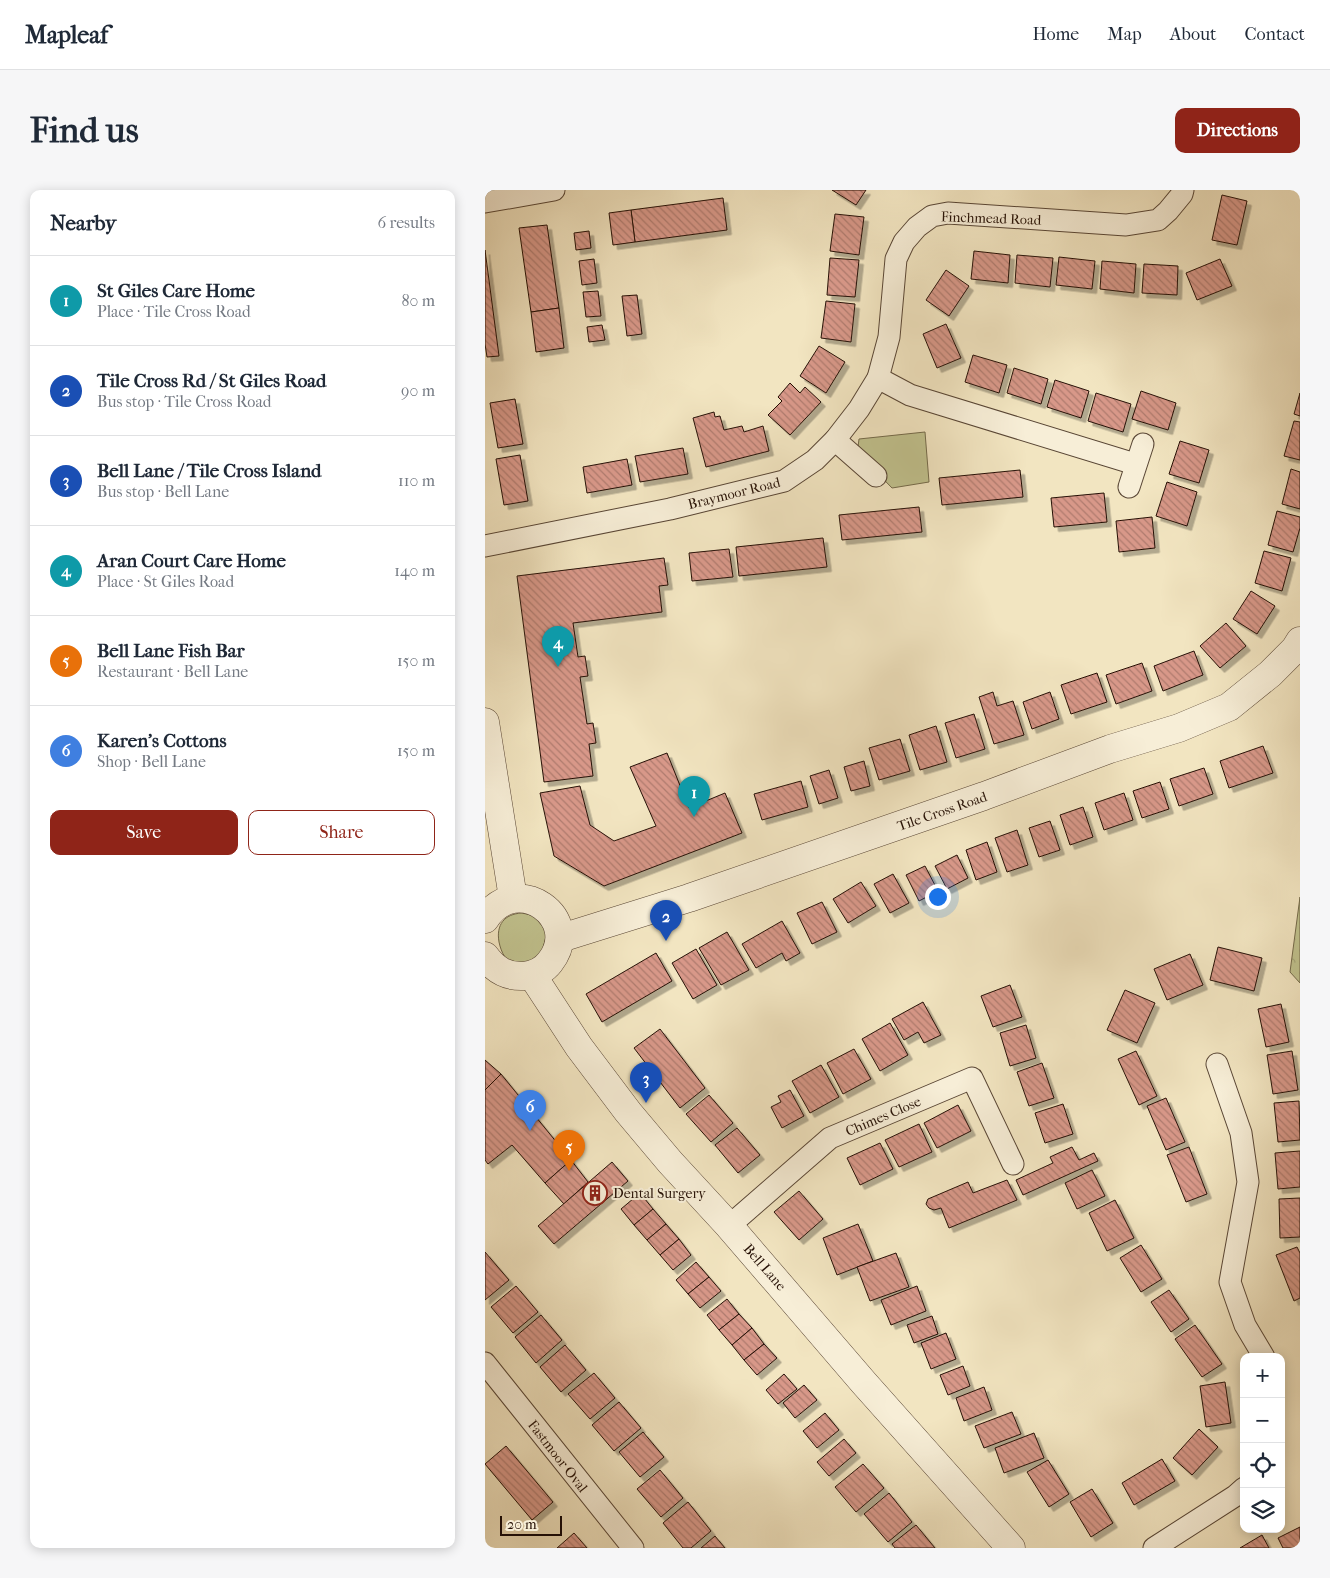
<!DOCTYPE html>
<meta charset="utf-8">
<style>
:root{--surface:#fff;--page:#f6f6f7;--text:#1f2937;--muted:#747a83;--line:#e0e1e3;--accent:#8f2418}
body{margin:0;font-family:"IM FELL French Canon",serif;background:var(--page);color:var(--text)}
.controls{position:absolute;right:15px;bottom:15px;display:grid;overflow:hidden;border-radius:10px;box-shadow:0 2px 12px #0003}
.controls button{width:45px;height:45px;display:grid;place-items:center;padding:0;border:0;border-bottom:1px solid var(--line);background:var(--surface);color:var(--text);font:25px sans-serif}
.scale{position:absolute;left:15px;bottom:12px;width:62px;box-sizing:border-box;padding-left:5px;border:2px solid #261106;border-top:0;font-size:14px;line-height:18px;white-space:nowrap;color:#261106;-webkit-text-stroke:4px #f7eed7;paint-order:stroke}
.you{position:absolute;left:452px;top:706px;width:18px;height:18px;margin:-12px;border:4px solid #fff;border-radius:50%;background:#1a73e8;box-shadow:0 0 0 8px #1a73e833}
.badge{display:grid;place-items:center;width:32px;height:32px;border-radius:50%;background:var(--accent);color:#fff;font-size:16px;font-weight:700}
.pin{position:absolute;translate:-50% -41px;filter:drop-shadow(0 1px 2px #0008)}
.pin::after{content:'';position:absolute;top:26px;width:18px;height:15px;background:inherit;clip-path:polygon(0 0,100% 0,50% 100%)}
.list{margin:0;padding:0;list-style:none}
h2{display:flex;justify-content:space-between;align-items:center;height:65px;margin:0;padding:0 20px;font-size:21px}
h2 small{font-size:16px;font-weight:400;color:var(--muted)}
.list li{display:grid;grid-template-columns:32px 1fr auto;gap:15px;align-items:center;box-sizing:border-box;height:90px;padding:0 20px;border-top:1px solid var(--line)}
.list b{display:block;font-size:19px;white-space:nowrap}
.list p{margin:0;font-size:16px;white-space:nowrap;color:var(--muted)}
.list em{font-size:16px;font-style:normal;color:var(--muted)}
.actions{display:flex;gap:10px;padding:15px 20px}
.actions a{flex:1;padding:11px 0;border:1px solid var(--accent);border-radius:10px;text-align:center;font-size:18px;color:var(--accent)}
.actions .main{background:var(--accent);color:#fff}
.icon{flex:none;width:28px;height:28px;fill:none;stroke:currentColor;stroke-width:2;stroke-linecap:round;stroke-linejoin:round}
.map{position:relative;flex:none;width:815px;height:1358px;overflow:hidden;border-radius:10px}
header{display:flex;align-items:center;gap:30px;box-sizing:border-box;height:70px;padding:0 25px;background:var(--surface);border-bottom:1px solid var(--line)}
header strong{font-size:24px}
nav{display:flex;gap:28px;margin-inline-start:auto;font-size:18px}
.intro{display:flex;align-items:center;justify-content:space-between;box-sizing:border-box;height:120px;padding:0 30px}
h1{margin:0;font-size:35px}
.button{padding:12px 22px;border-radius:10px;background:var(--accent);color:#fff;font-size:18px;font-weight:700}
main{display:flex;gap:30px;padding:0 30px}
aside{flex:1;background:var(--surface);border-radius:10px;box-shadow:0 2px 12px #0003}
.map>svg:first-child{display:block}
.green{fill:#c1c28e;stroke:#746a4a}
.park{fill:url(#park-crowns);stroke:#746a4a}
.building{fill:url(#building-back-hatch);stroke:#261106;filter:url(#shadow)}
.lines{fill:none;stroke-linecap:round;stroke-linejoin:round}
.minor-casing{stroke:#594635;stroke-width:23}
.tertiary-casing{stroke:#594635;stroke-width:29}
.minor{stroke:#f7eed7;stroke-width:21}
.tertiary{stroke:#f7eed7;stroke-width:28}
.labels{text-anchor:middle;stroke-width:4;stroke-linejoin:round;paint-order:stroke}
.street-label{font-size:14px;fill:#261106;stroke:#f7eed7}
.poi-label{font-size:14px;fill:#261106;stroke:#f7eed7;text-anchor:start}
</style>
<header>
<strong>Mapleaf</strong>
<nav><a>Home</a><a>Map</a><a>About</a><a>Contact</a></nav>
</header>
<div class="intro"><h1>Find us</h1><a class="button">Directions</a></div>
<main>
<aside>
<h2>Nearby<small>6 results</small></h2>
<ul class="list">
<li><span class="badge" style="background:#0f9aa8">1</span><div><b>St Giles Care Home</b><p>Place · Tile Cross Road</p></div><em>80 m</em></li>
<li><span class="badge" style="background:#1a4fb4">2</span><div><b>Tile Cross Rd / St Giles Road</b><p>Bus stop · Tile Cross Road</p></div><em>90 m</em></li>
<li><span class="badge" style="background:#1a4fb4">3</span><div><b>Bell Lane / Tile Cross Island</b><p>Bus stop · Bell Lane</p></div><em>110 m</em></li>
<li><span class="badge" style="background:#0f9aa8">4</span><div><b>Aran Court Care Home</b><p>Place · St Giles Road</p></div><em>140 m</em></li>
<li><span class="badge" style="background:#e8710a">5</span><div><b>Bell Lane Fish Bar</b><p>Restaurant · Bell Lane</p></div><em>150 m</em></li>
<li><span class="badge" style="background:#3f7fe0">6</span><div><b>Karen's Cottons</b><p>Shop · Bell Lane</p></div><em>150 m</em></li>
</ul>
<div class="actions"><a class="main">Save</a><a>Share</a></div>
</aside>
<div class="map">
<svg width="815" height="1358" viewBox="0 0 815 1358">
<defs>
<pattern id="park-crowns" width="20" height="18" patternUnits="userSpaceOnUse" patternTransform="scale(1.25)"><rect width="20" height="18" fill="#c1c28e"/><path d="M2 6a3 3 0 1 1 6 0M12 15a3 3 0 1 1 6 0" fill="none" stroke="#a6a679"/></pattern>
<pattern id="building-back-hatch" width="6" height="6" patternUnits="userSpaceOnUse" patternTransform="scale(1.25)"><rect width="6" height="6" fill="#d89889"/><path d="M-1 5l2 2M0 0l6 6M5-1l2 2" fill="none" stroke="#af7b6e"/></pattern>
<filter id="shadow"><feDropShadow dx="4.5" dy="4.5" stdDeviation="0" flood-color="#0004"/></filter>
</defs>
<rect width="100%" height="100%" fill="#f2e5c1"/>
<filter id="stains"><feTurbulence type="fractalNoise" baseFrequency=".004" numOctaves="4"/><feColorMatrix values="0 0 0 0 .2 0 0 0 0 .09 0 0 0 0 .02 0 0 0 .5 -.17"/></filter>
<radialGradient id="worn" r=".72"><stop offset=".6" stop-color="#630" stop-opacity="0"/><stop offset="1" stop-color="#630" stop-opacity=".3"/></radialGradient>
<g class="green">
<polygon points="440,242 444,292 407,298 377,267 373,257 374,249"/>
<path d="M37 723 50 726 62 743 55 769 34 774C29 772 24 771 20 767 17 763 15 757 14 752 11 735 19 724 37 723Z"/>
</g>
<polygon class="park" points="815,707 815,793 805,782"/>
<g class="building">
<polygon points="347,0 381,0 371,15"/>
<polygon points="737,5 762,11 752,55 727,50"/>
<polygon points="238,8 242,40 150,52 146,20"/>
<polygon points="146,20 150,52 128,55 124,23"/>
<polygon points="350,24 379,27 374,65 345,61"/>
<polygon points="62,35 74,118 46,122 34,38"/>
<polygon points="104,41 106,58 91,60 89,43"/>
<polygon points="0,60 14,166 2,167 0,154"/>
<polygon points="489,61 525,65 523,93 486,89"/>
<polygon points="532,65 568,68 565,97 530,93"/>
<polygon points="574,67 610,71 607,99 571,95"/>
<polygon points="345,68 374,70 370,107 342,105"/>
<polygon points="109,69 112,93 97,95 94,71"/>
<polygon points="735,69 747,96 712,110 701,83"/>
<polygon points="617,71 651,74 649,103 615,99"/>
<polygon points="659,74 693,76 692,105 657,103"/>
<polygon points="461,80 484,96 464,126 441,110"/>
<polygon points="113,101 116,126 101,127 98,102"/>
<polygon points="152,105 157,144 142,146 137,106"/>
<polygon points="341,111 370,114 366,152 336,148"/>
<polygon points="74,118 79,158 51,162 46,122"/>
<polygon points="461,134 476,168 452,178 438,144"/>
<polygon points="117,135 120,150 104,152 102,137"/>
<polygon points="334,156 360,172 341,203 315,186"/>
<polygon points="488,165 522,175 514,203 480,192"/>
<polygon points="529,178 563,189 556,214 522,203"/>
<polygon points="570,190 604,201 596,228 562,217"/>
<polygon points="305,193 315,203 320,197 336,212 305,245 283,225 297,211 293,207"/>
<polygon points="656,201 691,213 683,240 647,229"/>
<polygon points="611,203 646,214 638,242 603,231"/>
<polygon points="815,203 815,226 809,224"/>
<polygon points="30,209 38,254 13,258 5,213"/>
<polygon points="229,222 230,227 235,226 239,240 257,236 259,242 278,236 284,261 221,277 208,228"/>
<polygon points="809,231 815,232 815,270 799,266"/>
<polygon points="695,251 724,260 714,293 684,284"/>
<polygon points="198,258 203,284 155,292 150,266"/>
<polygon points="35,265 43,311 19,315 11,269"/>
<polygon points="142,269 147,295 102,303 98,277"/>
<polygon points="806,279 815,282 815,319 797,314"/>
<polygon points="535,280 538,307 457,315 454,288"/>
<polygon points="682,292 712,302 702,336 671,326"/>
<polygon points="619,303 622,332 569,337 566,308"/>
<polygon points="434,317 437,342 357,350 354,325"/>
<polygon points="792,321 815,327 815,338 808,362 783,355"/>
<polygon points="667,327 670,358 634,362 631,331"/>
<polygon points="338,348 342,377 254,386 251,357"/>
<polygon points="244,359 248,387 207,391 204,363"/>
<polygon points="779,361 806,368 797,401 770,393"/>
<polygon points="179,368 183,395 174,396 177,422 88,433 93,467 100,466 103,486 95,487 102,534 108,533 111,553 104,554 108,586 59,592 32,386"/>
<polygon points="766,401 790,416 772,444 748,429"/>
<polygon points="741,433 761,456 735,478 715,456"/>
<polygon points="709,461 718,485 678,501 669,476"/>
<polygon points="657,473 667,501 631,514 621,485"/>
<polygon points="612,483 622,512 586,524 576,495"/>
<polygon points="508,502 512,516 528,511 539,545 509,554 494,507"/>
<polygon points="565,502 574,529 547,539 538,512"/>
<polygon points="489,524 500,559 471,568 460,533"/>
<polygon points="451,536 462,572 435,580 424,545"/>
<polygon points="415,549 425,581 394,590 384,558"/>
<polygon points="778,556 788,583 744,598 735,571"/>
<polygon points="182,563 204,618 240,603 257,643 119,696 69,666 55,603 95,596 105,635 129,651 171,636 145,577"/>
<polygon points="379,571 385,596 366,601 359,577"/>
<polygon points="719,578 728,604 694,616 685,589"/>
<polygon points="344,580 353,608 334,614 325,586"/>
<polygon points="316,591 323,617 277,630 269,604"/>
<polygon points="675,592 684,619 657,628 648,601"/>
<polygon points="639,603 648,630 619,640 610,613"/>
<polygon points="598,617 608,647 585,655 575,625"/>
<polygon points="565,631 575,660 554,667 544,638"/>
<polygon points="532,640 543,675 522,682 510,648"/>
<polygon points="502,652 512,682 491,690 481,660"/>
<polygon points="472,665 483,688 462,699 450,676"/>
<polygon points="440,676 453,701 434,711 421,685"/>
<polygon points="408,684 424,713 405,723 389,694"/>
<polygon points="376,692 391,716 363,733 348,709"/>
<polygon points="337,712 352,742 327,754 312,723"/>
<polygon points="297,731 315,763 301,771 297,763 271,778 257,754"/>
<polygon points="242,742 264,780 236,795 214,758"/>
<polygon points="733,757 777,768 769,801 725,790"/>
<polygon points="211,759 232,795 208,809 187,773"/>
<polygon points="171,763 187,791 117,832 101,804"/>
<polygon points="705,764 718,795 682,810 669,779"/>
<polygon points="525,795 537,827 508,837 496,806"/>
<polygon points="640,800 670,813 652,853 622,840"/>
<polygon points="438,812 456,845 439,853 433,842 419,850 407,829"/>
<polygon points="796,814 804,852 781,857 773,819"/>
<polygon points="405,833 423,865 395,881 377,849"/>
<polygon points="541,835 551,868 525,876 515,843"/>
<polygon points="175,839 220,898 195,918 149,858"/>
<polygon points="369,859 386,889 358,904 342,873"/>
<polygon points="651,861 672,906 654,915 633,869"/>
<polygon points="807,861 813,900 788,904 782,865"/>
<polygon points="0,870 16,884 0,900"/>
<polygon points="557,873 569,908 544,916 532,882"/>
<polygon points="336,875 354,907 325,923 307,891"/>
<polygon points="16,884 86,970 60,993 27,955 3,974 0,970 0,900"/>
<polygon points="305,900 319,926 297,938 286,917 296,912 293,906"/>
<polygon points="224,905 248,933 226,952 201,924"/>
<polygon points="681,908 700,952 681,960 662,916"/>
<polygon points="814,911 815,950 793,952 789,913"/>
<polygon points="578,914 588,944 560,953 550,923"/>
<polygon points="473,915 486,941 452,958 439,933"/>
<polygon points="434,934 447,962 414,977 400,950"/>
<polygon points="252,938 275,965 253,983 230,955"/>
<polygon points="395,953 408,979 375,995 362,968"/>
<polygon points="587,957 594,970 609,963 613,971 538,1005 531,990 568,973 565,967"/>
<polygon points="704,957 722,1004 701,1012 682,965"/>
<polygon points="815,961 815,997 793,999 790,963"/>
<polygon points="86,970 103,992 79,1014 60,993"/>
<polygon points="127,972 143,991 69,1054 53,1036"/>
<polygon points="607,980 620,1006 592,1019 580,993"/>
<polygon points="522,990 532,1010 464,1038 456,1018 449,1020 444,1018 441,1014 443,1009 483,992 488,1003"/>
<polygon points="314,1001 338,1029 314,1050 289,1022"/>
<polygon points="155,1003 168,1019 149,1035 136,1019"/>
<polygon points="815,1008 815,1047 795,1048 794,1009"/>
<polygon points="630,1010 649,1048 622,1061 604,1023"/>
<polygon points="168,1019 181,1034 162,1050 149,1035"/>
<polygon points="181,1034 194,1049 175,1065 162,1050"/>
<polygon points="373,1034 388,1071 352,1085 338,1048"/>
<polygon points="194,1049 206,1065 188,1080 175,1065"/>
<polygon points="656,1055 677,1089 656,1102 635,1068"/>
<polygon points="812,1057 815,1063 815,1108 809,1111 791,1065"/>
<polygon points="0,1062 24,1090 0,1110"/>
<polygon points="411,1063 424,1097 385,1111 372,1077"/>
<polygon points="211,1072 224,1087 203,1104 191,1090"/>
<polygon points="224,1087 236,1101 215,1118 203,1104"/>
<polygon points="31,1096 53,1122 28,1143 6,1117"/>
<polygon points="432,1096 441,1121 406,1135 396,1110"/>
<polygon points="684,1100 704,1129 686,1142 666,1112"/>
<polygon points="242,1109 254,1124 234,1140 222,1125"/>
<polygon points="254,1124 267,1138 247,1155 234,1140"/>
<polygon points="56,1125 77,1150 51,1173 30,1147"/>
<polygon points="447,1126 453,1144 429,1153 422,1135"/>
<polygon points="710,1135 737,1174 717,1187 690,1149"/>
<polygon points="267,1138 279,1154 259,1170 247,1155"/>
<polygon points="461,1143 471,1169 446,1179 436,1153"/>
<polygon points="279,1154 292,1168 272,1185 259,1170"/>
<polygon points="80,1155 101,1180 76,1202 55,1177"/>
<polygon points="478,1176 485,1196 463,1205 455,1185"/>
<polygon points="109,1183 130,1208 105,1229 83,1204"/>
<polygon points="299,1184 312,1199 293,1214 281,1200"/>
<polygon points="740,1192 746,1233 721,1237 715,1196"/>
<polygon points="319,1195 332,1210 310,1228 298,1213"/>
<polygon points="499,1197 507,1220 479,1231 471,1208"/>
<polygon points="134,1212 156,1238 129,1261 107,1235"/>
<polygon points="527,1222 536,1244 499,1258 490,1236"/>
<polygon points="340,1223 354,1240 332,1258 318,1241"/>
<polygon points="714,1239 733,1257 707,1285 688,1268"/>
<polygon points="158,1242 179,1267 155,1287 134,1262"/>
<polygon points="549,1243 559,1268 519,1283 510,1258"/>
<polygon points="359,1249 371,1263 344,1286 332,1272"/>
<polygon points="21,1256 68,1312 47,1330 0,1274"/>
<polygon points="677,1269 690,1291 649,1315 637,1293"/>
<polygon points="563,1270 584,1304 564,1317 542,1282"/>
<polygon points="378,1274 399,1298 371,1322 350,1297"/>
<polygon points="175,1280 198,1308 176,1327 152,1299"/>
<polygon points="607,1299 628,1333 606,1347 585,1312"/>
<polygon points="404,1303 427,1332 403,1352 379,1324"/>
<polygon points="203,1312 226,1341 206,1358 198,1358 178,1333"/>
<polygon points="431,1335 450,1358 410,1358 407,1354"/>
<polygon points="815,1337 815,1358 798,1358 793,1348"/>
<polygon points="89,1343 102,1358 72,1358"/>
<polygon points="777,1345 784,1358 755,1358"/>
<polygon points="230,1346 240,1358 216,1358"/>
</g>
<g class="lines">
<defs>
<g id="minor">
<polyline points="0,12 69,0"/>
<polyline points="393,188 404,147 411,69 419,52 432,37 447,26 463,23 641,35 673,30 683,21 697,4 698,0"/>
<polyline points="350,250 391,286"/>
<polyline points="644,297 658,254"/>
<polyline points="0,356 185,319 299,291 330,270 350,250 374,219 393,188 425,205 650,274"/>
<polyline points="732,874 756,943 763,992 745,1092 760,1135 779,1167"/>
<polyline points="244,1036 345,948 487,888 528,974"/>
<polyline points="0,1173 148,1358"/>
<polyline points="669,1358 750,1306 759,1298"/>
</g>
<g id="tertiary">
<polyline points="0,532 28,708"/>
<path d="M0 729C32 680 99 729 65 772 59 780 49 785 39 786 22 787 10 780 0 766"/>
<polyline points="76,748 204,708 499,606 625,559 694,538 744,517 785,484 810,459 815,451"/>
<polyline points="47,785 94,857 143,922 185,972 244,1036 379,1193 526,1358"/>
</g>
</defs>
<use href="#minor" class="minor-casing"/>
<use href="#tertiary" class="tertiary-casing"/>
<use href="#minor" class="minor"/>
<use href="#tertiary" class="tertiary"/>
</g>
<defs>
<symbol id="building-ring" viewBox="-11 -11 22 22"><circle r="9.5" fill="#f7eed7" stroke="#8f2418" stroke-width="1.5"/><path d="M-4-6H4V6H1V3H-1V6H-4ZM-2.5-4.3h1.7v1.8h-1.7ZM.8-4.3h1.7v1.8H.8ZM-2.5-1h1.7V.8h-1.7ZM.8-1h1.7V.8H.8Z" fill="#8f2418"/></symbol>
</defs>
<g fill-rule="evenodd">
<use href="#building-ring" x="96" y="989" width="28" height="28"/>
</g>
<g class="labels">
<g class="street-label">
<text transform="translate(506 28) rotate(2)" y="5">Finchmead Road</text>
<text transform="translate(249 303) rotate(-14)" y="5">Braymoor Road</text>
<text transform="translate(457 621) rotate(-19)" y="5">Tile Cross Road</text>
<text transform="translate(398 926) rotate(-23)" y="5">Chimes Close</text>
<text transform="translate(280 1077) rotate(49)" y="5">Bell Lane</text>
<text transform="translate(73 1266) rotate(52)" y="5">Fastmoor Oval</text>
</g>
<g class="poi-label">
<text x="128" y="1008">Dental Surgery</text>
</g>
</g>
<rect width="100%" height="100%" filter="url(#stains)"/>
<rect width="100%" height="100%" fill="url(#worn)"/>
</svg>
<div class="controls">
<button>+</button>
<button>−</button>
<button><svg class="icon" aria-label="locate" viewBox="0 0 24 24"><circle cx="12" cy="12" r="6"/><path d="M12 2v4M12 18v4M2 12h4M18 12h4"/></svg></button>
<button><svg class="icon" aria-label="layers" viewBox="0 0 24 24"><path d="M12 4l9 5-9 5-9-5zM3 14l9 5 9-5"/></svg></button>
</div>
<div class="scale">20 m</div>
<div class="you"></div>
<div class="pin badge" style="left:209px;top:627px;background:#0f9aa8">1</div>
<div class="pin badge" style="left:181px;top:751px;background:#1a4fb4">2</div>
<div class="pin badge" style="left:161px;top:913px;background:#1a4fb4">3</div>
<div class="pin badge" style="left:73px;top:477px;background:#0f9aa8">4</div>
<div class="pin badge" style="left:84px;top:981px;background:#e8710a">5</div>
<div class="pin badge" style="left:45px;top:941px;background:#3f7fe0">6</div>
</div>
</main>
